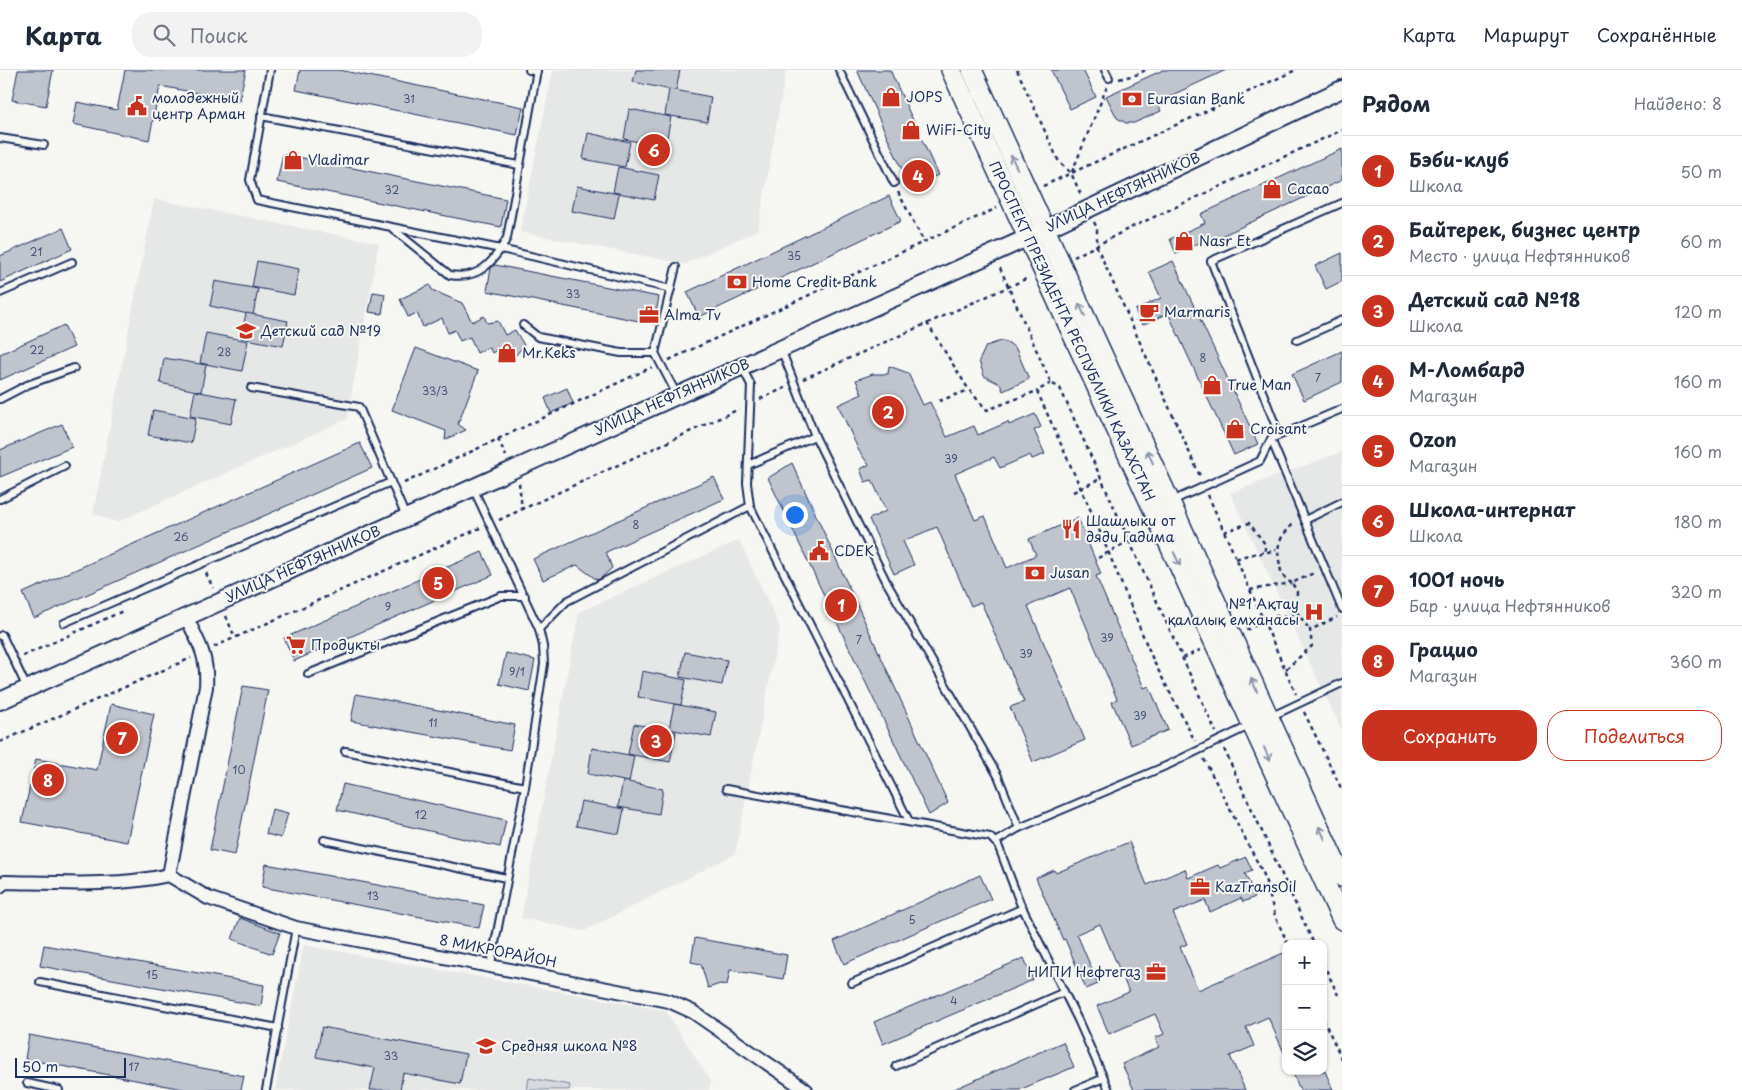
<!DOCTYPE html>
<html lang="ru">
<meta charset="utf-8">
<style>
:root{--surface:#fff;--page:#f2f2f3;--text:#1f2937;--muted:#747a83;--line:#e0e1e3;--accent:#c8321e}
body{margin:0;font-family:"Playpen Sans",sans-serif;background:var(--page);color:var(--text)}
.controls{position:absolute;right:15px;bottom:15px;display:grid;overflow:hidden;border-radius:10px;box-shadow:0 1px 4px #0004}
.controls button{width:45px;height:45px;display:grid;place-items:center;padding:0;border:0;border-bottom:1px solid var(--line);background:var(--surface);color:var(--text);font:25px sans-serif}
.scale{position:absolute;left:15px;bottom:12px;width:111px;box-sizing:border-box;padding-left:5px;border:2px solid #1b2f5e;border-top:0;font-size:14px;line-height:18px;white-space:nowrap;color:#1b2f5e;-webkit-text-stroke:4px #f6f6f2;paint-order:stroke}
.you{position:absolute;left:794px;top:444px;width:18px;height:18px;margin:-12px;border:4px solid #fff;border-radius:50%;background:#1a73e8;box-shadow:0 0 0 8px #1a73e833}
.badge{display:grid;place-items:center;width:32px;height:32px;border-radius:50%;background:var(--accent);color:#fff;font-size:16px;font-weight:700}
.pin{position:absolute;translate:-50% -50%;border:2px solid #fff;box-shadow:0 1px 5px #0006}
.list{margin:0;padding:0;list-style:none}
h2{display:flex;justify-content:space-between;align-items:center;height:65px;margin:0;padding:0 20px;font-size:21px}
h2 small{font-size:16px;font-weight:400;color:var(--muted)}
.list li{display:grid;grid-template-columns:32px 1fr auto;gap:15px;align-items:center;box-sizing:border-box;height:70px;padding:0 20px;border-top:1px solid var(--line)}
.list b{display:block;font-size:19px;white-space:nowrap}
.list p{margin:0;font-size:16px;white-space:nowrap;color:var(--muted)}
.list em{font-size:16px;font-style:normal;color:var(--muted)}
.actions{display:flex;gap:10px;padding:15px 20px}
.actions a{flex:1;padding:11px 0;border:1px solid var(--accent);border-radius:20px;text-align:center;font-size:18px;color:var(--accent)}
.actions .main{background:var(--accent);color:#fff}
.icon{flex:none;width:28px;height:28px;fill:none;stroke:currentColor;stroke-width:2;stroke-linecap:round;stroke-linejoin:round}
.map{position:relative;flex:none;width:1342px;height:1020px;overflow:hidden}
header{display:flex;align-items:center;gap:30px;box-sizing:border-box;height:70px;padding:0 25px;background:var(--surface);border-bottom:1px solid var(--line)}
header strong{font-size:24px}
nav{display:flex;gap:28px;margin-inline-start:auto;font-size:18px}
.search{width:350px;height:45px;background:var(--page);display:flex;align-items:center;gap:12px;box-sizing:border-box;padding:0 18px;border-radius:20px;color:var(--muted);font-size:19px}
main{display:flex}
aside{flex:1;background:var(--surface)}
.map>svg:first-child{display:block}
.built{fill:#e6e7e7}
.green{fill:#d6d9dd;stroke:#78849e}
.building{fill:#c0c4cd;stroke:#1b2f5e}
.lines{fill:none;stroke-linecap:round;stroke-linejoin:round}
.service-casing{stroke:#1b2f5e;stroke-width:10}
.minor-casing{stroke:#1b2f5e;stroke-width:16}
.tertiary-casing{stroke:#1b2f5e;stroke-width:20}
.secondary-casing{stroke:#1b2f5e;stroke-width:22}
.path{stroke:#1b2f5e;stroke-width:2.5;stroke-dasharray:4 4;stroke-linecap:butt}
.service{stroke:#f6f6f2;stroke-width:6}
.minor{stroke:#f6f6f2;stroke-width:12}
.tertiary{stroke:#f6f6f2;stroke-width:16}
.secondary{stroke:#f6f6f2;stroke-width:19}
.oneway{stroke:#8892a8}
.labels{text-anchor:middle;stroke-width:4;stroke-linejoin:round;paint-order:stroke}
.number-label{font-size:11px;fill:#44547a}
.poi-label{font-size:14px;fill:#1b2f5e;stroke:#f6f6f2;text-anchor:start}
.street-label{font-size:14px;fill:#1b2f5e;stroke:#f6f6f2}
</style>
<header>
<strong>Карта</strong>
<div class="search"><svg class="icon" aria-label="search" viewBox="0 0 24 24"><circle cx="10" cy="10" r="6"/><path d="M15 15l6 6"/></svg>Поиск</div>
<nav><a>Карта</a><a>Маршрут</a><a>Сохранённые</a></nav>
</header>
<main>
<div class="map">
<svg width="1342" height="1020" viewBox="0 0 1342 1020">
<rect width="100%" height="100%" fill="#f6f6f2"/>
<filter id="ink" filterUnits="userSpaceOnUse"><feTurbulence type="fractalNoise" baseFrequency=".02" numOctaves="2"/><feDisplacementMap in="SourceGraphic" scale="10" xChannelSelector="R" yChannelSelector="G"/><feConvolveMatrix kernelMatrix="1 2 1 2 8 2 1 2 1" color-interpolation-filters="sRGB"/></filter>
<g filter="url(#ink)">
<g class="built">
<polygon points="553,0 786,0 758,160 685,194 520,162"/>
<polygon points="154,129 379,173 347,349 117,452 93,444"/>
<polygon points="1342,382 1342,661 1230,423"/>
<polygon points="739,470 780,557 735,784 584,861 521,848 579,542"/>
<polygon points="304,875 666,941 711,1012 709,1020 275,1020"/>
</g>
<polygon class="green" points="529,1008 570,1015 569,1020 527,1020"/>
<g class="building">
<polygon points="18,0 53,0 46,36 12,30"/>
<polygon points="125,0 246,0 239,31 160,16 149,70 73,54 77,32 117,40"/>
<polygon points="300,0 339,0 523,37 517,65 296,20"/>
<polygon points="636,0 680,0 676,21 633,12"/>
<polygon points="857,0 890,0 938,105 910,117"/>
<polygon points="1051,0 1083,0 1096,27 1070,39"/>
<polygon points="1163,0 1226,0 1157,32 1161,41 1134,53 1126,53 1117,48 1106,26"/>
<polygon points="669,19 711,27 707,52 665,45"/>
<polygon points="629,39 671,47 665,77 624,69"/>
<polygon points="588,63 630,72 625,97 583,89"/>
<polygon points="1342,79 1342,110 1213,170 1212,167 1176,184 1170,169 1205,153 1201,144"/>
<polygon points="283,84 506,129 501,157 277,112"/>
<polygon points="618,97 659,105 654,130 613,122"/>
<polygon points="577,116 619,124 614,149 572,141"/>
<polygon points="889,126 901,151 699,247 687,222"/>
<polygon points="63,158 72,179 0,212 0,186"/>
<polygon points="1342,183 1342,211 1326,219 1315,196"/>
<polygon points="257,191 299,199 294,225 252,217"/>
<polygon points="1173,191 1258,374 1234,385 1168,243 1142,255 1135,240 1161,228 1149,202"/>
<polygon points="495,195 659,227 654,254 487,221 491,198"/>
<polygon points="215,211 258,219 253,245 210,236"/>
<polygon points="430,215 432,220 462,233 472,252 484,246 487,253 498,251 505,265 515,260 524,275 516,285 508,289 502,277 492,283 489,277 477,283 470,267 460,271 455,260 448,263 442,248 423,257 417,243 408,247 400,229"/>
<polygon points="373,222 385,224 382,244 369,242"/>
<polygon points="246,243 288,251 283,276 241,268"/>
<polygon points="64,255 74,277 0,310 0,284"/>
<polygon points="206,263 248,271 242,301 200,293"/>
<polygon points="1001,271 1009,273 1016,279 1029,309 1003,321 1000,314 984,306 979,291 986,276"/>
<polygon points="416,278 478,301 458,354 466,360 445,370 446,361 392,340"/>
<polygon points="1342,281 1342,312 1304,330 1292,304"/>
<polygon points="164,288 206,295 201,322 160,313"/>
<polygon points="889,296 908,303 923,335 930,332 947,367 974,356 978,365 1008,352 1009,355 1035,344 1041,357 1034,360 1045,384 1032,389 1030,385 1000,398 994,387 955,404 975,450 985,446 1007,498 1036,485 1029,469 1078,448 1101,504 1096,506 1144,618 1149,616 1168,660 1131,675 1112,632 1117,629 1070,518 1028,536 1085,670 1033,692 1010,637 1024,632 981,532 971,536 937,457 903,471 914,495 894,504 869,449 886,441 872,410 865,412 860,399 869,395 859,381 838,335 862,324 856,310 873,304 888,304"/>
<polygon points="567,318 573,333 551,343 545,328"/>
<polygon points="195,321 236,329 231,354 190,346"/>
<polygon points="153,340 196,348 191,373 148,365"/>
<polygon points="62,354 72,377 0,407 0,380"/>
<polygon points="360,373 372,398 34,548 23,523"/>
<polygon points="792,393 948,733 929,745 768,408"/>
<polygon points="714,407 724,429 606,482 612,498 601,508 597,510 577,495 543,510 533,489"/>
<polygon points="482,482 493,505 294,591 284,568"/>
<polygon points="685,582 727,590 722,615 680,607"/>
<polygon points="506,583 535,590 529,621 499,614"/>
<polygon points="642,601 686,610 681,635 638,627"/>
<polygon points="243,616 268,620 235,785 210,780"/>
<polygon points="356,624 515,655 510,680 351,651"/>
<polygon points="111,634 154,644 127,772 22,752 36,689 97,700"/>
<polygon points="674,634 716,642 711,667 669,659"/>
<polygon points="634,654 676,662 670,692 628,684"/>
<polygon points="592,678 634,686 629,712 588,704"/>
<polygon points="623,711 663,719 659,744 618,737"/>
<polygon points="343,714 506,750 500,777 337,740"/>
<polygon points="581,731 624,739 619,764 576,756"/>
<polygon points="272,739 288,743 281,768 266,764"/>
<polygon points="1129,772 1147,815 1185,799 1188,808 1218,795 1220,798 1246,787 1252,800 1245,803 1255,827 1243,832 1241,828 1210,842 1205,830 1173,843 1187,874 1180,877 1198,920 1286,882 1286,987 1268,947 1246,957 1254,976 1230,986 1245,1020 1134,1020 1122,994 1159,977 1155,968 1164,964 1155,944 1109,964 1097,936 1129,922 1100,854 1077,864 1098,914 1086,919 1065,869 1063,870 1036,808 1054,800 1056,803"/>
<polygon points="266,794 484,835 479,858 262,817"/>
<polygon points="980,805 991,829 844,894 834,871"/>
<polygon points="240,848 280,863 272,884 232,869"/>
<polygon points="695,868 787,885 783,909 730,900 727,915 720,914 708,918 701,894 691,892"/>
<polygon points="44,875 264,915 261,936 40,896"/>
<polygon points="1024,888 1033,910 883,974 874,952"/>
<polygon points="322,957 466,984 460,1014 403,1003 400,1020 370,1020 375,998 316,987"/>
<polygon points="29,965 244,1006 241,1020 188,1020 25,989"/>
<polygon points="1063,972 1074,997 1019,1020 952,1020"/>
<polygon points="1292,1001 1325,1001 1333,1020 1300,1020"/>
</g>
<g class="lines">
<defs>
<g id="service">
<polyline points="270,0 250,110 257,130 501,179 671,219"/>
<polyline points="529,0 537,2"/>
<polyline points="839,0 894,113"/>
<polyline points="1105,0 1109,8"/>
<polyline points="261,46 519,95"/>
<polyline points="0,68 44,75"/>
<path d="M393 159 450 205C479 210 494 192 507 168L537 0"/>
<polyline points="0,223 72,192"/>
<polyline points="523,255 538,267 621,283 655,283 677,325"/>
<polyline points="1297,270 1342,250"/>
<polyline points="781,279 815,366 887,513 998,706 1019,758"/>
<polyline points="655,283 676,197"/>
<polyline points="251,318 359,337 406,447"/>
<polyline points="0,329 27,315 74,298"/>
<polyline points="1342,339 1271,369 1342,539"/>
<polyline points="1279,364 1211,191 1342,133"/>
<polyline points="748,395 815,366"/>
<polyline points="473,418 539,559 543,576 544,594 525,717 491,894"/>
<polyline points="0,429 65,396"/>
<polyline points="1172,431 1260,391 1271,369"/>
<polyline points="750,436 909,751"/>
<polyline points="1305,450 1342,432"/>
<polyline points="64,553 391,412"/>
<polyline points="539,559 567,531 750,436 747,413 751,315 742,297"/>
<polyline points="0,566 2,565 27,618"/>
<polyline points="308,604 501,526 525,526"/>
<polyline points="1270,647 1342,613"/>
<polyline points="345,681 525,717"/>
<polyline points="726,719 990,767 998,775 1020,833 1078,950 1109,1020"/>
<polyline points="324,770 506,808"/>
<polyline points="995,772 1019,758 1168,695 1251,655"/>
<polyline points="40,912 278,958"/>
<polyline points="852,913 1023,838"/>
<polyline points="896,996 1064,922"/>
<polyline points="27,1013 59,1020"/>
<polyline points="266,1020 296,858"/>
<polyline points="1075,1020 1104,1008"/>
</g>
<g id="minor">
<polyline points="169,805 208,828 296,858 669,931 693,942 806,1020"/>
<path d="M0 816 5 812C59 813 116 817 169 805L206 617C208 586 199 573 186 547"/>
</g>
<polyline id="tertiary" points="0,631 1029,167 1342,19"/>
<g id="secondary">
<polyline points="951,0 1342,850"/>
<polyline points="972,0 1342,807"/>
</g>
</defs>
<use href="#service" class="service-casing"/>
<use href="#minor" class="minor-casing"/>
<use href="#tertiary" class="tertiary-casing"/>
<use href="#secondary" class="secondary-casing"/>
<g class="path">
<polyline points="1017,0 1059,92 1071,103 1082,127"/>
<polyline points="1119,9 1139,4 1145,0"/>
<polyline points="1072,102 1107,17"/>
<polyline points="1043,116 1296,0"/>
<polyline points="898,122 924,172"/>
<polyline points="1094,152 1097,158 1097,177 1200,406"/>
<polyline points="1074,187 1128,159 1342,60"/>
<polyline points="1000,198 1051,313 1060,318 1216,662"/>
<polyline points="927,253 969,320 987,340 1037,321"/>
<polyline points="669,290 997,138"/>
<polyline points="803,309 1028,208"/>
<polyline points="1051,313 1037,321 1095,450 1154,592 1195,671"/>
<polyline points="760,329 785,318"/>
<polyline points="939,331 969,320"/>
<polyline points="498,369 506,386"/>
<polyline points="404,413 652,297"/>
<polyline points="519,413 522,439"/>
<polyline points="1073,422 1102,408"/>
<polyline points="1208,425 1296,624"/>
<polyline points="499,450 739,339"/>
<polyline points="1224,462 1249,453 1265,474 1265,483"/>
<polyline points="1098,488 1131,470"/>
<path d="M1236 489C1250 483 1262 484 1276 480"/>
<polyline points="206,503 213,518"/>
<path d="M1292 513C1281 507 1281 502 1279 490 1276 472 1282 465 1295 452"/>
<polyline points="1250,520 1291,513"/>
<polyline points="1296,541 1297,522 1292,513 1316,502"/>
<polyline points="226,546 235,568"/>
<polyline points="1246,560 1276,546 1289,547 1296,541 1310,560"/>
<polyline points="214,577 480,458"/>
<polyline points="23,586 125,540"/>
<polyline points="1183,588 1200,580"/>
<polyline points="1286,599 1312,576 1310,560 1337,547"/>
<polyline points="1304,642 1342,720"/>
<polyline points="0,672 191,588"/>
<polyline points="1224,679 1314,874"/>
<polyline points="1204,689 1264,805 1275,846 1288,874"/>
<polyline points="1323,893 1338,925"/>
<polyline points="1323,949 1342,989"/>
</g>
<use href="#service" class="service"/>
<use href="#minor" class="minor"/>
<use href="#tertiary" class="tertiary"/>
<use href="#secondary" class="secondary"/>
</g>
<defs><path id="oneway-shaft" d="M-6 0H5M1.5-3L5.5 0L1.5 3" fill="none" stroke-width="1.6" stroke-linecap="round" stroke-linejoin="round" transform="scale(1.25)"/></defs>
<g class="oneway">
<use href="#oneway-shaft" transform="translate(1014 92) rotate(-115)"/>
<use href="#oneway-shaft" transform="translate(1082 240) rotate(-115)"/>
<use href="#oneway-shaft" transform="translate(1150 387) rotate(-115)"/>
<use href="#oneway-shaft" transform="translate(1177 489) rotate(65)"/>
<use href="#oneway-shaft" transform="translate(1254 615) rotate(-115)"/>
<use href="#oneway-shaft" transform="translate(1267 684) rotate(66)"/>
<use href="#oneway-shaft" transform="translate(1322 763) rotate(-115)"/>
</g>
</g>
<defs>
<symbol id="shop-bare" viewBox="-9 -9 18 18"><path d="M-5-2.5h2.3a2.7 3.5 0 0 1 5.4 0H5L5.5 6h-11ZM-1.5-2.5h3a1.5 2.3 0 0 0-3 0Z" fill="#c8321e" stroke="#f6f6f2" stroke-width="2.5" paint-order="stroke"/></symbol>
<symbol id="bank-bare" viewBox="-9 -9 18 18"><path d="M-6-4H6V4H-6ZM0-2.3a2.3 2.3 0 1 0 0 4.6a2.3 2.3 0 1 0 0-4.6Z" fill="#c8321e" stroke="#f6f6f2" stroke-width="2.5" paint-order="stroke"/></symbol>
<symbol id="civic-bare" viewBox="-9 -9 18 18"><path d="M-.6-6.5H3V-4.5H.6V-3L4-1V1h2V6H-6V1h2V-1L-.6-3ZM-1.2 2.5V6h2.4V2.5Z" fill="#c8321e" stroke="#f6f6f2" stroke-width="2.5" paint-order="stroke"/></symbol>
<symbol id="cafe-bare" viewBox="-9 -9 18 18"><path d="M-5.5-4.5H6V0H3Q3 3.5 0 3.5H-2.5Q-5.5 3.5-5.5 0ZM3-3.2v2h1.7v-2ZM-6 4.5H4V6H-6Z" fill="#c8321e" stroke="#f6f6f2" stroke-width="2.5" paint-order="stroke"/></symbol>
<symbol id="office-bare" viewBox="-9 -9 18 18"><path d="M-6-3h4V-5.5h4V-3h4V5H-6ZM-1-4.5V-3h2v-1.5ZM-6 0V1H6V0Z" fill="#c8321e" stroke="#f6f6f2" stroke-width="2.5" paint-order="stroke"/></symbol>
<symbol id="school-bare" viewBox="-9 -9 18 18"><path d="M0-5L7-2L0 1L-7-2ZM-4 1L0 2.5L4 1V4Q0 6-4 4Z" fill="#c8321e" stroke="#f6f6f2" stroke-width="2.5" paint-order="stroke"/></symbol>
<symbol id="restaurant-bare" viewBox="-9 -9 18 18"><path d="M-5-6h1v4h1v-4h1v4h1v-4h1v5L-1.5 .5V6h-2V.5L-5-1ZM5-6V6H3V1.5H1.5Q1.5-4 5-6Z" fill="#c8321e" stroke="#f6f6f2" stroke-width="2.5" paint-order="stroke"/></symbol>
<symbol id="hospital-bare" viewBox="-9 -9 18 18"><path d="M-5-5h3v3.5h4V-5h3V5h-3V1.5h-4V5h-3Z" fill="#c8321e" stroke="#f6f6f2" stroke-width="2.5" paint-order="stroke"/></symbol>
<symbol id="supermarket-bare" viewBox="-9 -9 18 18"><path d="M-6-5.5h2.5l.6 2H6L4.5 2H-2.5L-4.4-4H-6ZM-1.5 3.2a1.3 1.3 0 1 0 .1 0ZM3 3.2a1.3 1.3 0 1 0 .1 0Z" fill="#c8321e" stroke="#f6f6f2" stroke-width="2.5" paint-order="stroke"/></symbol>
</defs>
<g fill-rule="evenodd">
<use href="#shop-bare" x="877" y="13" width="28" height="28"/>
<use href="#bank-bare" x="1118" y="15" width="28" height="28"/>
<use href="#civic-bare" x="123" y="22" width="28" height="28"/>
<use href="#shop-bare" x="897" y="46" width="28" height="28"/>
<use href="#shop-bare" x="279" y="76" width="28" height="28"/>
<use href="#shop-bare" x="1258" y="105" width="28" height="28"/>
<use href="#shop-bare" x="1170" y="157" width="28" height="28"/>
<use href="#bank-bare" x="723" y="198" width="28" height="28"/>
<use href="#cafe-bare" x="1135" y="228" width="28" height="28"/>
<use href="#office-bare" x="635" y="231" width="28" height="28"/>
<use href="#school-bare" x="232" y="247" width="28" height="28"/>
<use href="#shop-bare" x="493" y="269" width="28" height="28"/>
<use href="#shop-bare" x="1198" y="301" width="28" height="28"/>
<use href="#shop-bare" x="1221" y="345" width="28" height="28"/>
<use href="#restaurant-bare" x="1057" y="445" width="28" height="28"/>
<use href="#civic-bare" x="805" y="467" width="28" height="28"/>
<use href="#bank-bare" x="1021" y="489" width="28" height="28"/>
<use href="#hospital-bare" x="1300" y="528" width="28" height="28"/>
<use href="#supermarket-bare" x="282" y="561" width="28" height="28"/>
<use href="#office-bare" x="1186" y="803" width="28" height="28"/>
<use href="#office-bare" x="1142" y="888" width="28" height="28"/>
<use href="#school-bare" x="472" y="962" width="28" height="28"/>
</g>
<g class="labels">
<g class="number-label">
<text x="409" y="33">31</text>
<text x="392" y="124">32</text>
<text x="36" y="186">21</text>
<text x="794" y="190">35</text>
<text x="573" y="228">33</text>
<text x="37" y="284">22</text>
<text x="224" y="286">28</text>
<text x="1203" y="292">8</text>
<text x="1318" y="312">7</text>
<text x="435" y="325">33/3</text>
<text x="951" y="393">39</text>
<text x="636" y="459">8</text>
<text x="181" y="471">26</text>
<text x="388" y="541">9</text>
<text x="1107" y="572">39</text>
<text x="859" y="574">7</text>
<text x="1026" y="588">39</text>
<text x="517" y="606">9/1</text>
<text x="1140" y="650">39</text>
<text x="433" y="657">11</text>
<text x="239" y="704">10</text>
<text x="421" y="749">12</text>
<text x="373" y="830">13</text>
<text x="912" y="854">5</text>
<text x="152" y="909">15</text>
<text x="954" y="935">4</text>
<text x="391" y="990">33</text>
<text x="134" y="1001">17</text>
</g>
<g class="poi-label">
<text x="906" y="32">JOPS</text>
<text x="152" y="33">молодежный<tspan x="152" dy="16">центр Арман</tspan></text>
<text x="1147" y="34">Eurasian Bank</text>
<text x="926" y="65">WiFi-City</text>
<text x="308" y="95">Vladimar</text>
<text x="1287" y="124">Cacao</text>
<text x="1199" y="176">Nasr Et</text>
<text x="752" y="217">Home Credit Bank</text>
<text x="1164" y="247">Marmaris</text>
<text x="664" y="250">Alma Tv</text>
<text x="261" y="266">Детский сад №19</text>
<text x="522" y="288">Mr.Keks</text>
<text x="1227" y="320">True Man</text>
<text x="1250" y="364">Croisant</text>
<text x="1086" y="456">Шашлыки от<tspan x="1086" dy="16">дяди Гадима</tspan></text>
<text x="834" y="486">CDEK</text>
<text x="1050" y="508">Jusan</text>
<text x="1299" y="539" text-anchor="end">№1 Ақтау<tspan x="1299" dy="16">қалалық емханасы</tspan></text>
<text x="311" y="580">Продукты</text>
<text x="1215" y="822">KazTransOil</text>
<text x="1141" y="907" text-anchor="end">НИПИ Нефтегаз</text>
<text x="501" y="981">Средняя школа №8</text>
</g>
<g class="street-label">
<text transform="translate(1123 122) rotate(-25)" y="5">УЛИЦА НЕФТЯННИКОВ</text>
<text transform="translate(1072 261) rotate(65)" y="5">ПРОСПЕКТ ПРЕЗИДЕНТА РЕСПУБЛИКИ КАЗАХСТАН</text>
<text transform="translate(672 327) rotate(-24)" y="5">УЛИЦА НЕФТЯННИКОВ</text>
<text transform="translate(303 494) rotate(-24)" y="5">УЛИЦА НЕФТЯННИКОВ</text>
<text transform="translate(498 881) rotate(11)" y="5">8 МИКРОРАЙОН</text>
</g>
</g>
</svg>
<div class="controls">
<button>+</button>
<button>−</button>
<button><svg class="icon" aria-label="layers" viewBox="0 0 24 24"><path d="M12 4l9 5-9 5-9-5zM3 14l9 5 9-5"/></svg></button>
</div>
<div class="scale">50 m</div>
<div class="you"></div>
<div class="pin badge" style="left:841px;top:535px">1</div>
<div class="pin badge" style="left:888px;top:342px">2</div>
<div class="pin badge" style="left:656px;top:671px">3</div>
<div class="pin badge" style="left:918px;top:106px">4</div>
<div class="pin badge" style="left:438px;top:513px">5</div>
<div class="pin badge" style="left:654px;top:80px">6</div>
<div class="pin badge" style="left:122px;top:668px">7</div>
<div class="pin badge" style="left:48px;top:710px">8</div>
</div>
<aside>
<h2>Рядом<small>Найдено: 8</small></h2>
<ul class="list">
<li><span class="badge">1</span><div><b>Бэби-клуб</b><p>Школа</p></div><em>50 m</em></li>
<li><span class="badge">2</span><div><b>Байтерек, бизнес центр</b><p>Место · улица Нефтянников</p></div><em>60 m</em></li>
<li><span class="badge">3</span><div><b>Детский сад №18</b><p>Школа</p></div><em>120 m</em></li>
<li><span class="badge">4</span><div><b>М-Ломбард</b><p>Магазин</p></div><em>160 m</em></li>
<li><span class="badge">5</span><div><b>Ozon</b><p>Магазин</p></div><em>160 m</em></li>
<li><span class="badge">6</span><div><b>Школа-интернат</b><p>Школа</p></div><em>180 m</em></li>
<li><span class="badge">7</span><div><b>1001 ночь</b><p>Бар · улица Нефтянников</p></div><em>320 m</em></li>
<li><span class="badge">8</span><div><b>Грацио</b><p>Магазин</p></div><em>360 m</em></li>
</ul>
<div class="actions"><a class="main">Сохранить</a><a>Поделиться</a></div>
</aside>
</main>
